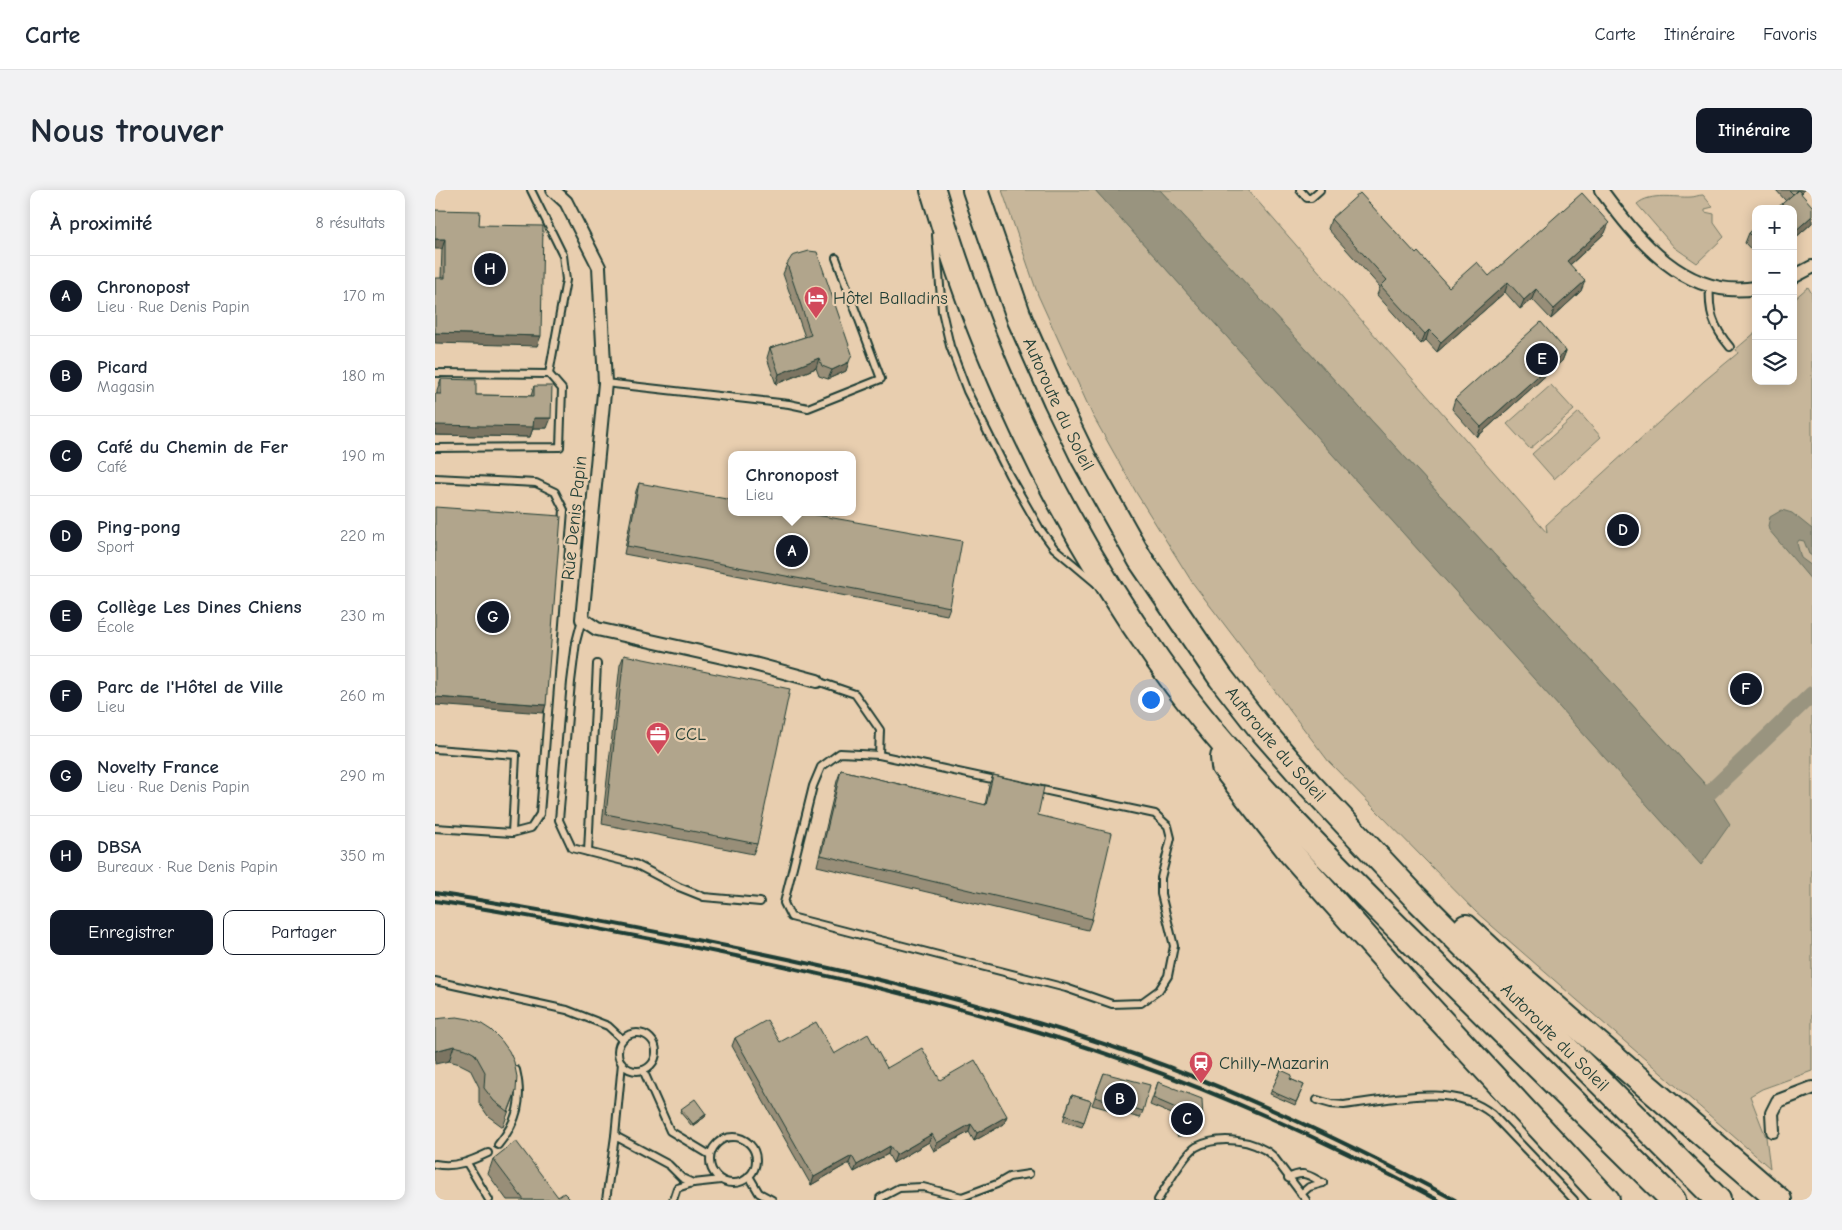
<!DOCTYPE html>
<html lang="fr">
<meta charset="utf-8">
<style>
:root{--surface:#fff;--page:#f2f2f3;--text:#1f2937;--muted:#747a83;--line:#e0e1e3;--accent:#111827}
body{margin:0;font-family:"Comic Neue",sans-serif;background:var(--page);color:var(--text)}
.controls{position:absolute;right:15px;top:15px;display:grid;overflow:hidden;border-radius:10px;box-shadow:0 2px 12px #0003}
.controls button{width:45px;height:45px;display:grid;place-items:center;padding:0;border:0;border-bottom:1px solid var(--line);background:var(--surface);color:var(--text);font:25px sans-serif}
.you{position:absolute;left:715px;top:509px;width:18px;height:18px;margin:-12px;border:4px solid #fff;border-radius:50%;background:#1a73e8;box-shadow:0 0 0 8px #1a73e833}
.badge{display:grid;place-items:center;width:32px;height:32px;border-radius:50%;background:var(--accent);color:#fff;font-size:16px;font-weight:700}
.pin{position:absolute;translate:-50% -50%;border:2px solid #fff;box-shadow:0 1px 5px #0006}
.popup{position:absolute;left:293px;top:261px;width:128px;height:65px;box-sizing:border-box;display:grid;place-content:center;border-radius:10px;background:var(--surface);filter:drop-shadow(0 1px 4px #0005);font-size:16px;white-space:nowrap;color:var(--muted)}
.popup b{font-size:19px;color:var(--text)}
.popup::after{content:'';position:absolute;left:50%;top:100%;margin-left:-10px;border:10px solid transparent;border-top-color:var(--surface)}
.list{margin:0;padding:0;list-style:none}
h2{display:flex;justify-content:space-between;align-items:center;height:65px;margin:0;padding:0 20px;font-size:21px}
h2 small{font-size:16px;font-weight:400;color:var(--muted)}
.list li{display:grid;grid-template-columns:32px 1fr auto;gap:15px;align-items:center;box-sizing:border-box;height:80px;padding:0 20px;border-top:1px solid var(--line)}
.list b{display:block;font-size:19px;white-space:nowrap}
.list p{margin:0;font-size:16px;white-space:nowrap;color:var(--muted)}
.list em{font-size:16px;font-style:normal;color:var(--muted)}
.actions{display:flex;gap:10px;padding:15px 20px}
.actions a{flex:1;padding:11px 0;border:1px solid var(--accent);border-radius:10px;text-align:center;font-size:18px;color:var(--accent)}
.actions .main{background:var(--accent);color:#fff}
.icon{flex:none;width:28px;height:28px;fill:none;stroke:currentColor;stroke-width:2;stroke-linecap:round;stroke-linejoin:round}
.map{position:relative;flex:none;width:1377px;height:1010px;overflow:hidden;border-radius:10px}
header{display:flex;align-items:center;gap:30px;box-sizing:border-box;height:70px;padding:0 25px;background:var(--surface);border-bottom:1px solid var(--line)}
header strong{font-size:24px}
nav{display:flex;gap:28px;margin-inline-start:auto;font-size:18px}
.intro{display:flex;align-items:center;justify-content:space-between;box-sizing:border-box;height:120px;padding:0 30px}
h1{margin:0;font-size:35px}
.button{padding:12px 22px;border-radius:10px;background:var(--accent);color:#fff;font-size:18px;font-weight:700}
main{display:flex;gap:30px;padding:0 30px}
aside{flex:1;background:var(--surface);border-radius:10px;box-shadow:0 2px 12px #0003}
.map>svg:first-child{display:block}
.green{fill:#c7b69a;stroke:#737a67}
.water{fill:#99947f;stroke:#687161}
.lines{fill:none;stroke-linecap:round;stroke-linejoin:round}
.canal{stroke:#99947f;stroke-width:16}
.service-casing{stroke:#1f3d34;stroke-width:10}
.minor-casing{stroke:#1f3d34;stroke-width:16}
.motorway-casing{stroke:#1f3d34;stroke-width:28}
.service{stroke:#e8ceaf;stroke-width:6}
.minor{stroke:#e8ceaf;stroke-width:12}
.motorway{stroke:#e8ceaf;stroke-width:24}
.rail{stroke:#1f3d34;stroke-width:4}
.wall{fill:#988e78;stroke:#1f3d34}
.shaded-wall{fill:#7c7462;stroke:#1f3d34}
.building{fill:#b1a58c;stroke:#1f3d34}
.labels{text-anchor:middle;stroke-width:4.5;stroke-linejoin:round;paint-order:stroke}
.poi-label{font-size:18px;fill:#1f3d34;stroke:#e8ceaf;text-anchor:start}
.street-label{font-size:18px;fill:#1f3d34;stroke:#e8ceaf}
</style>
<header>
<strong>Carte</strong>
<nav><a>Carte</a><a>Itinéraire</a><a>Favoris</a></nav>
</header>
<div class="intro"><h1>Nous trouver</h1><a class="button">Itinéraire</a></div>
<main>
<aside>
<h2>À proximité<small>8 résultats</small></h2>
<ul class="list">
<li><span class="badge">A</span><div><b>Chronopost</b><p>Lieu · Rue Denis Papin</p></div><em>170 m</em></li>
<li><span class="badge">B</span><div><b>Picard</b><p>Magasin</p></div><em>180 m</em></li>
<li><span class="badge">C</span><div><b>Café du Chemin de Fer</b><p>Café</p></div><em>190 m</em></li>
<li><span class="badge">D</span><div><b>Ping-pong</b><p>Sport</p></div><em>220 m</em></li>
<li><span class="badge">E</span><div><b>Collège Les Dines Chiens</b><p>École</p></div><em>230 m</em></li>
<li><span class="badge">F</span><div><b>Parc de l'Hôtel de Ville</b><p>Lieu</p></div><em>260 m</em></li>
<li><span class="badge">G</span><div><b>Novelty France</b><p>Lieu · Rue Denis Papin</p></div><em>290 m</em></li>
<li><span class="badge">H</span><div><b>DBSA</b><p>Bureaux · Rue Denis Papin</p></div><em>350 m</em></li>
</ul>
<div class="actions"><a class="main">Enregistrer</a><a>Partager</a></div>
</aside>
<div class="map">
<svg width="1377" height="1010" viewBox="0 0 1377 1010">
<rect width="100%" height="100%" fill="#e8ceaf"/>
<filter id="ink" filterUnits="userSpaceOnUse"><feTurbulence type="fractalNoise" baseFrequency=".02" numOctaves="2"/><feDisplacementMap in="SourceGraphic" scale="10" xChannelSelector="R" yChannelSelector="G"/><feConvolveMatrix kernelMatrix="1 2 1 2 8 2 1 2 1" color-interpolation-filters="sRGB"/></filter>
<g filter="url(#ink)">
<g class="green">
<polygon points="567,0 660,0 1266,674 1269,593 725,0 813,0 1112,343 1111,335 1269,191 1303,163 1301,159 1321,142 1321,191 1358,191 1358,110 1373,97 1377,104 1377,881 1327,899 1315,906 1331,947 1335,978 1041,722 894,572 757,392 702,304 657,224 603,105"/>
<path d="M1268 5 1278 17 1270 19V22L1279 24V33L1289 47 1262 73 1239 57 1202 14C1216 2 1240 8 1256 7 1260 7 1263 5 1268 5Z"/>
<polygon points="1116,195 1139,220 1095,259 1072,234"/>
<polygon points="1144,222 1166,247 1119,289 1097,264"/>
</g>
<g class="water">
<polygon points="660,0 725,0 1269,593 1295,634 1266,675"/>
<polygon points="1347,320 1357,323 1377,339 1377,366 1374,364 1369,351 1364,350 1362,353 1366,368 1377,376 1377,391 1334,340 1333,336 1335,327"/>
</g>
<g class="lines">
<polyline class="canal" points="1275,602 1377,504"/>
<defs>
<g id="service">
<polyline points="865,0 872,8 876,8 885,0"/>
<polyline points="501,45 507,121 515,156 532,201 574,285 605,339 619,358 663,395"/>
<path d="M1275 95C1273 121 1278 137 1295 157"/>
<polyline points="0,183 114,184"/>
<polyline points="170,193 354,214 373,218 446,189 401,68"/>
<polyline points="0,258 125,257 127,199 114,184 131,90 128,65 96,0"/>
<polyline points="0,288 101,293 120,302 129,320 105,624 96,638 77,643 0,638"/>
<polyline points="147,429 141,452 136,492 124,630 137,658 200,674 244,697 269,707 325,712"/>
<polyline points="382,491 420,504 445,540 444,565"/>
<polyline points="0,559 81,565 77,643"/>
<polygon points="405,563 444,565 720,624 733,636 736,648 726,688 726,704 739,756 733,786 724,800 706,813 677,814 631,798 356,727 349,713 378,596 386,577"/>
<polyline points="153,662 162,474"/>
<polyline points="0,791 132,820 173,836 187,849"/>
<circle cx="202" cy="862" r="19"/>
<polyline points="208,880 235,941 275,965"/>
<path d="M882 910 896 914 909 915C955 910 1018 892 1057 924L1139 1010"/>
<polyline points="180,946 187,873"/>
<circle cx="298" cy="970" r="23"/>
<path d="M63 955C83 931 88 910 81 880"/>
<polyline points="32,973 54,1010"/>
<path d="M0 974C20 978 36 971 53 963"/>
<polyline points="314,986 324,1003 337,1010"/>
<path d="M853 988C869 980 873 985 888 993"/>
<polyline points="866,1004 874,997 888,993"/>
<polyline points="171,1010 180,946 234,975 247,988 258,993"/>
<polyline points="238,1010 242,998 258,993 286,990"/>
<polyline points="445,1010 445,1008 464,998 488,997 527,1007 562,994 574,987 594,984"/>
<path d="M723 1010C730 998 751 963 761 957 784 945 819 949 838 966L871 1010"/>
</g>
<g id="minor">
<polyline points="118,0 131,12 164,77 170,193 147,429 162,439 319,474 382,491"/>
<path d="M1166 0C1203 50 1250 110 1321 98"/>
<polyline points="1358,87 1377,77"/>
<polyline points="1338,941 1337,923 1343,911 1377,898"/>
</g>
<g id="motorway">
<path d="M498 0C547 167 622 328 723 470 794 571 883 658 970 745 1059 833 1149 922 1238 1010"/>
<path id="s1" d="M540 0 585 130 621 211 649 269 705 369 786 488 825 538 874 594 981 708 1283 1010"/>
<polyline points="788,567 789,577 856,663 973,795 1172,1010"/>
<polyline points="1031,737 1076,779 1344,1010"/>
</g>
</defs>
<use href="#service" class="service-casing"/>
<use href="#minor" class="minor-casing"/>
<use href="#motorway" class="motorway-casing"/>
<use href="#service" class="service"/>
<use href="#minor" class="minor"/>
<use href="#motorway" class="motorway"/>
<g class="rail">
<path d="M0 703C98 718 195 736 291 756 430 784 568 818 701 865 811 904 917 955 1020 1010"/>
<path d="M0 711C99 726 198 745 296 765 430 793 561 825 689 870 798 908 902 956 1003 1010"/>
</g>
</g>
<g class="wall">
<polygon points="1341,0 1370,0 1366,4 1377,33 1358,50 1358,19"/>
<polygon points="0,20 44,35 102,156 6,88 7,59"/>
<polygon points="896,29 981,64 1014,97 1054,86 1170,43 1135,75 1146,101 1116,129 1097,109 1085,119 1070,102 1002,162 991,150 986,154 942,105 945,97 893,39"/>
<polygon points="1321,37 1321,65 1310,53 1314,43"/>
<polygon points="352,74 411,181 393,189 384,186 381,178 341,194 332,168 335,158 370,147 348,84"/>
<polygon points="1131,161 1127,171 1042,247 1017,219 1020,209"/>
<polygon points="6,189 41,205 96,206 99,196 112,238 98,238 95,247 0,245 0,204 2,204 2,200"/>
<polygon points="204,293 515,417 512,425 189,364 201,301"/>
<polygon points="189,465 322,654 318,664 167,634 185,475"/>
<polygon points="406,580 550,615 554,595 558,585 603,625 657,729 653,740 382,676 402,591"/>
<polygon points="0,829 81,901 68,937 53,926 44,913 44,897 35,879 25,874 14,871"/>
<polygon points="300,848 345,852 399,864 452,878 505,890 569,934 539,951 534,942 499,961 494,952 458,973 453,964 419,982 414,973 376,995 297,856"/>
<polygon points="846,880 855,889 869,895 860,915 835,904"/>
<polygon points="669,883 708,921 705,928 657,915"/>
<polygon points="723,892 768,932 765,940 759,941 757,945 742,946 742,941 739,941 739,925 715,915"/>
<polygon points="637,905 656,911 647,937 628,931"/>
<polygon points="246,919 271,924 270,927 257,936 245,922"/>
<polygon points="58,969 123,1007 136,1010 72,1010 53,984"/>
</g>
<g class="shaded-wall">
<polygon points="1362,0 1370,0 1354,14"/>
<polygon points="1377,26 1377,33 1358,50 1358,43"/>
<polygon points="1174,33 1170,43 1128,81 1132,71"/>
<polygon points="0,49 10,49 7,59 0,59"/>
<polygon points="1150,91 1146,101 1116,129 1119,119"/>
<polygon points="1073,92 1070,102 1002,162 1006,152"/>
<polygon points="1101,99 1097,109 1085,119 1089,110"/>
<polygon points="994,140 991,150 986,154 990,144"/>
<polygon points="0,143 106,146 102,156 0,153"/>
<polygon points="1131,161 1127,171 1042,247 1046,237"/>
<polygon points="384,168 381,178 341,194 344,184"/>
<polygon points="414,172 411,181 393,189 397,180"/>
<polygon points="99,228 116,228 112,238 98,238 95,247 0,245 0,235"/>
<polygon points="0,507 111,515 108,523 0,515"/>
<polygon points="19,856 14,871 0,874 0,861"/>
<polygon points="271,924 270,927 257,936 258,934"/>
<polygon points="572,926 569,934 539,951 542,943"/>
<polygon points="768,932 765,940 759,941 757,945 742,946 745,938 759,933"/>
<polygon points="536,934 534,942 499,961 502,953"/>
<polygon points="742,934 745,934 742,941 739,941"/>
<polygon points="497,944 494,952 458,973 461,965"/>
<polygon points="455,956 453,964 419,982 422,975"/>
<polygon points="417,966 414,973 376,995 379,987"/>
</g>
<g class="building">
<polygon points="1354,0 1362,0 1358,4"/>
<polygon points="1363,0 1377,16 1377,26 1358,43 1358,19 1341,19"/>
<polygon points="925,3 981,64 983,62 1014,97 1042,72 1054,86 1147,3 1174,33 1132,71 1150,91 1119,119 1101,99 1089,110 1073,92 1006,152 994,140 990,144 946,96 952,90 896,29"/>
<polygon points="0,20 45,21 44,35 108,36 106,146 0,143 0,88 10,88 10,49 0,49"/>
<polygon points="1321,37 1321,50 1314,43"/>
<polygon points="374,61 382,62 417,164 414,172 397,180 387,176 384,168 344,184 335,158 376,145 352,74 357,66"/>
<polygon points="1106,132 1131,161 1046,237 1020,209"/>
<polygon points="6,189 41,190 41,205 99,206 99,196 117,196 116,228 99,228 98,237 0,235 0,204 6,204"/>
<polygon points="204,293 297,310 297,322 365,322 527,351 515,417 192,356"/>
<polygon points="0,317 126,326 111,515 0,507"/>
<polygon points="189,465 355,499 322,654 171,624"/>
<polygon points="406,580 551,615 558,585 609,597 603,625 677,643 657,729 386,665"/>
<polygon points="22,827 34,829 45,833 56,840 66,850 74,861 79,872 82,887 81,901 73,922 59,911 49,898 50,882 40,864 31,859 19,856 0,861 0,829 9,828"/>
<polygon points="332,830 345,852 381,832 399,864 433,844 452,878 487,858 505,890 540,870 572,926 542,943 536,934 502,953 497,944 461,965 455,956 422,975 417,966 379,987 300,848"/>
<polygon points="846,880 857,885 855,889 869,895 861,912 836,901"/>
<polygon points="669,883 715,895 708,921 660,907"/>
<polygon points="723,892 767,909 768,932 759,933 760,938 745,938 745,934 742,934 741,918 718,908"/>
<polygon points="637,905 656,911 649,932 630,925"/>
<polygon points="260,909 271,924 258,934 246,919"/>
<polygon points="81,951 123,1007 129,1003 136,1010 89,1010 58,969"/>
</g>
</g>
<defs>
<symbol id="hotel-pin" viewBox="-11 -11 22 30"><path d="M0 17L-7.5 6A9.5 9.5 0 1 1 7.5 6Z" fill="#d1495b" stroke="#e8ceaf"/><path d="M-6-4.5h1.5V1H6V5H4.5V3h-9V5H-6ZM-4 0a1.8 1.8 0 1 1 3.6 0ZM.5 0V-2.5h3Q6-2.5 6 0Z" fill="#fff"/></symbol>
<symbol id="office-pin" viewBox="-11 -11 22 30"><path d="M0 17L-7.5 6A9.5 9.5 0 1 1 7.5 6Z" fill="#d1495b" stroke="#e8ceaf"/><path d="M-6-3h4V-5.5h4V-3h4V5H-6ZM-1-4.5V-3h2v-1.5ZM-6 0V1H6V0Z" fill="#fff"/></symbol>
<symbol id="station-pin" viewBox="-11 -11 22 30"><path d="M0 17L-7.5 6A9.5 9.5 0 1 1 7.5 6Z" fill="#d1495b" stroke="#e8ceaf"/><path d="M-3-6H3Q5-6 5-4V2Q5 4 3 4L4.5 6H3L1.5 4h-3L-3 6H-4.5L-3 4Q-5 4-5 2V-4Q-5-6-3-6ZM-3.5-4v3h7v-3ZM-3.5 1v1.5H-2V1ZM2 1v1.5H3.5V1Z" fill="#fff"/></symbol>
</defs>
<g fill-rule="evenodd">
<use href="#hotel-pin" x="367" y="94" width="28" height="38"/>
<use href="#office-pin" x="209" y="530" width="28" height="38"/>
<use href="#station-pin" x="752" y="859" width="28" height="38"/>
</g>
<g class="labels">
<g class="poi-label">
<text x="398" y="114">Hôtel Balladins</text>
<text x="240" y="550">CCL</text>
<text x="784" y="879">Chilly-Mazarin</text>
</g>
<g class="street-label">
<text dy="6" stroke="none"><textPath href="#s1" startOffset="230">Autoroute du Soleil</textPath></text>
<text transform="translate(139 328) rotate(-84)" y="6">Rue Denis Papin</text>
<text dy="6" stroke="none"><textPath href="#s1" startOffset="635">Autoroute du Soleil</textPath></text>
<text dy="6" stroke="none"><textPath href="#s1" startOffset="1040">Autoroute du Soleil</textPath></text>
</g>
</g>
</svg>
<div class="controls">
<button>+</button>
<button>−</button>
<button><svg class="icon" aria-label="locate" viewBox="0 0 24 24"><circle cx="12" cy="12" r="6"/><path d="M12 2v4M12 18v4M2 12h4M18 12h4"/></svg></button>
<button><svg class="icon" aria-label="layers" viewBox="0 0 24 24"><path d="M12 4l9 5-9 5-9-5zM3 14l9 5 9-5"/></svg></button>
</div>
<div class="you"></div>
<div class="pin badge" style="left:357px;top:361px">A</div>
<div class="popup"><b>Chronopost</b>Lieu</div>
<div class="pin badge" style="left:685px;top:909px">B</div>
<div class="pin badge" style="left:752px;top:929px">C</div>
<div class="pin badge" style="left:1188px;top:340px">D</div>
<div class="pin badge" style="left:1107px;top:169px">E</div>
<div class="pin badge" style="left:1311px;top:499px">F</div>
<div class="pin badge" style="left:58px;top:427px">G</div>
<div class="pin badge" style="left:55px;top:79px">H</div>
</div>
</main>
